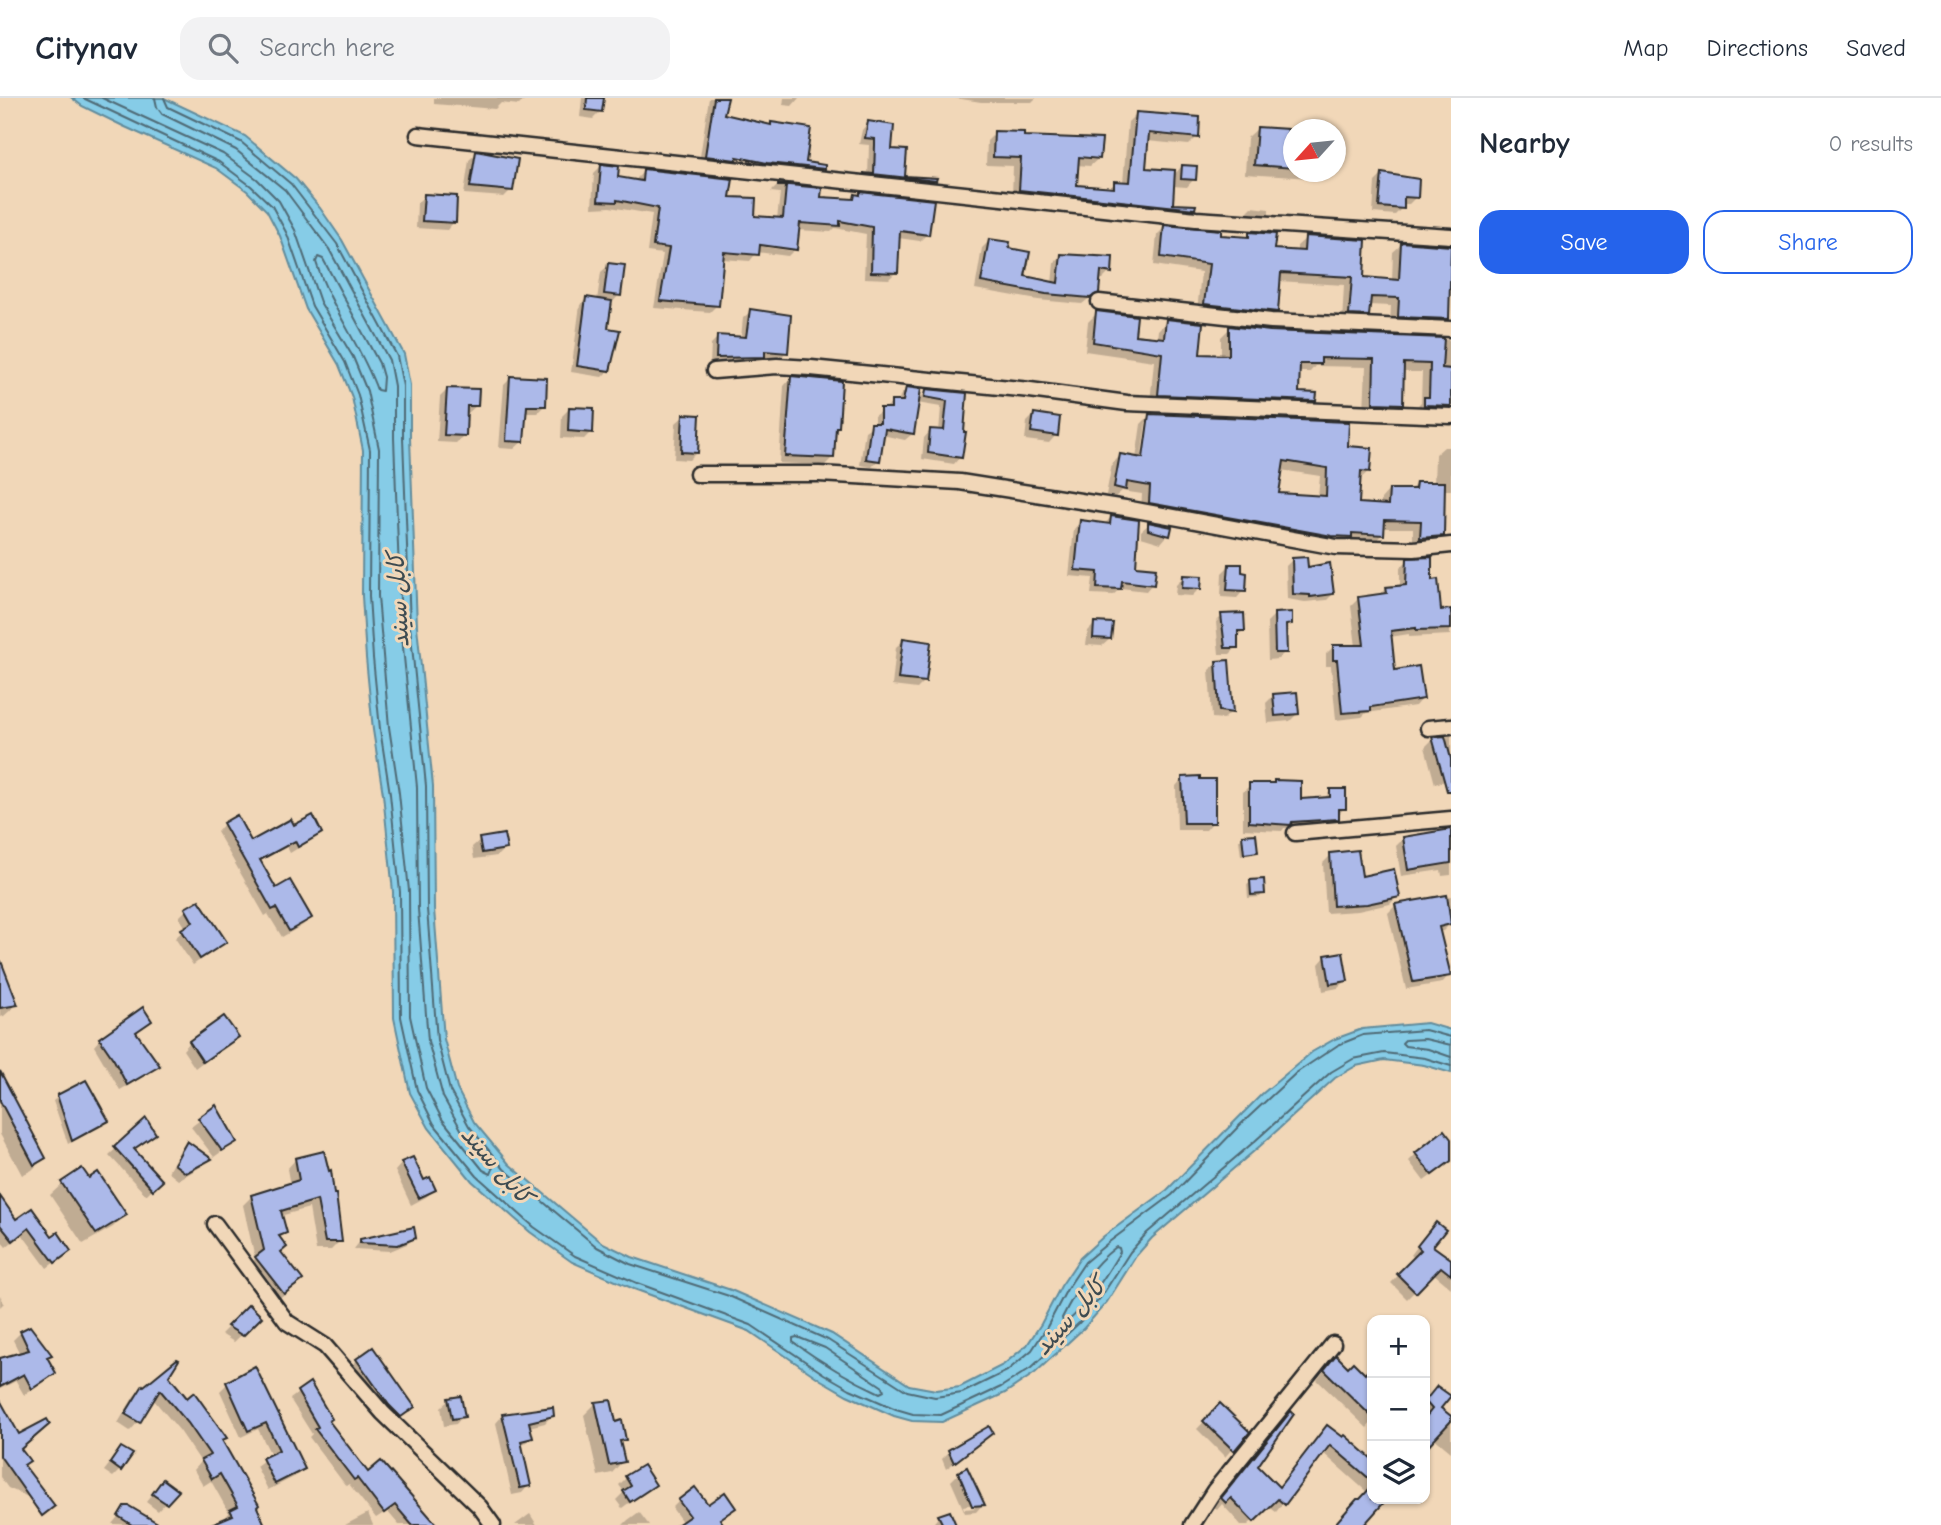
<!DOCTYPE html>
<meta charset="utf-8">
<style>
:root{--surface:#fff;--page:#f2f2f3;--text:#1f2937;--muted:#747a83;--line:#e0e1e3;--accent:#2563eb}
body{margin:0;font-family:"Comic Neue","Playpen Sans Arabic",sans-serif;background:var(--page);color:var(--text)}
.controls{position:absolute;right:21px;bottom:21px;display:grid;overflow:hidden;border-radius:14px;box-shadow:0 2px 5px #0004}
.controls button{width:63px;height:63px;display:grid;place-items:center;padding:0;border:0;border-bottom:2px solid var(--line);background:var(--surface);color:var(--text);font:35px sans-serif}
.compass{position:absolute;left:1283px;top:21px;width:63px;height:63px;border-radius:50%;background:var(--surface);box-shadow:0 2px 5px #0004;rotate:243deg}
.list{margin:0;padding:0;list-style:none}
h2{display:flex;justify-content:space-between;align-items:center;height:91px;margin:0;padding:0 28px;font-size:30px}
h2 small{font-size:23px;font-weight:400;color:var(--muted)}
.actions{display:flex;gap:14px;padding:21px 28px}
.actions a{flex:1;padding:16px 0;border:2px solid var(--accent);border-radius:21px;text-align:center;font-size:24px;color:var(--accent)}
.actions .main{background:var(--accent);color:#fff}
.icon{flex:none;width:38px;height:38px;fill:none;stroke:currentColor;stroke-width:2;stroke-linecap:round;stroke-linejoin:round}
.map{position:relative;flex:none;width:1451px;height:1427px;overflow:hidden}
header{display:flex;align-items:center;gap:42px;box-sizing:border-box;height:98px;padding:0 35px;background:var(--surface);border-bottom:2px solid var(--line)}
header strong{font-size:33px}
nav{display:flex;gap:38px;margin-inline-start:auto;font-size:24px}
.search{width:490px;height:63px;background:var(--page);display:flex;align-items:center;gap:18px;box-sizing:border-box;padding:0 24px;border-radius:21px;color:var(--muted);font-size:26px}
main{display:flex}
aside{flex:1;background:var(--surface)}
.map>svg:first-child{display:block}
.water{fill:#86cce7;stroke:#628c9c;stroke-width:2}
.shadow{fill:#0003;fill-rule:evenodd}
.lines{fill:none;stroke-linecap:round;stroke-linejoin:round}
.shore{stroke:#4f6b76;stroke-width:2}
.building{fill:#acb9e9;stroke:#2b2b2b;stroke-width:2;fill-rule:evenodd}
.minor-casing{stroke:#2b2b2b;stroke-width:19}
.minor{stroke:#f1d7b8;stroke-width:14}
.labels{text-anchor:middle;stroke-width:6;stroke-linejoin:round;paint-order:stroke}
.water-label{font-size:24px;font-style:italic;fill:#3d4b51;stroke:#f1d7b8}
</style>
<header>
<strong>Citynav</strong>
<div class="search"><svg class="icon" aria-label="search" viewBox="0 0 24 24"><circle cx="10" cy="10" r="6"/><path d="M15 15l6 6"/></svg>Search here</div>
<nav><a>Map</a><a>Directions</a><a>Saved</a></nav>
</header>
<main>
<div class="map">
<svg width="1451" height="1427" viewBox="0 0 1451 1427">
<rect width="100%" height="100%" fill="#f1d7b8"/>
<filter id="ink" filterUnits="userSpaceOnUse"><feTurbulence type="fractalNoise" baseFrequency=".0143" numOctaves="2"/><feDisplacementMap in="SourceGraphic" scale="14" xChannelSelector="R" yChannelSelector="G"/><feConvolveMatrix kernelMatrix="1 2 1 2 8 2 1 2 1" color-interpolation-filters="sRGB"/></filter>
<g filter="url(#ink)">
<polygon class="water" points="72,0 164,0 245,38 296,81 320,110 342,142 404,256 410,287 410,340 417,528 433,688 434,811 444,941 457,991 474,1024 509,1066 601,1144 632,1159 731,1192 832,1236 909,1287 936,1292 960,1289 1003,1267 1027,1247 1041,1226 1061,1188 1080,1160 1104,1138 1167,1092 1262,996 1312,954 1335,941 1362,931 1427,925 1451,932 1451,975 1424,967 1384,962 1356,968 1335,980 1260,1048 1152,1140 1136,1158 1107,1204 1084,1230 1035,1275 1005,1295 942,1324 912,1323 894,1318 847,1297 821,1282 749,1233 634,1191 572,1164 530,1134 472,1083 429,1030 410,995 394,920 393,794 383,696 373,632 366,560 362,498 363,352 352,299 339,267 306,211 280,138 267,113 247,93 216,70 123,28 82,8"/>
<g class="shadow">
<polygon points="434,0 526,0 519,7 501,5 495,11 434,6"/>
<polygon points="582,0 602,0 600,14 593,21 580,19"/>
<polygon points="709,0 726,0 722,17 769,28 772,26 804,66 823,70 816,77 699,65"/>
<polygon points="784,0 799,0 792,8 783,7"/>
<polygon points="955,0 1036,0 1032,4 981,4"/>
<polygon points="1136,16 1197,39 1189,47 1147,43 1145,72 1173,78 1182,68 1194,81 1187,89 1172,88 1171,107 1194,110 1186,119 1012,100 1013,68 986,67 987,43 995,35 1022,39 1099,60 1090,68 1076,67 1075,89 1108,91 1115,85 1123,85 1128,24"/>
<polygon points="868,25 890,53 905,54 903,80 935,82 928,89 859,82 864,77 868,78 869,47 859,46 862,32"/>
<polygon points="1257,31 1285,50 1294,50 1294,74 1335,74 1327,81 1245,76 1247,40"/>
<polygon points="1336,38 1340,38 1336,73"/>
<polygon points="477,55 511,92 504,99 464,96 469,62"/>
<path d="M601 68 616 81 637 84V80L644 73 728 100 753 119 777 121 780 95 771 94 778 87 820 92 819 100 851 103 861 96 927 136 920 143 898 140 896 174 889 181 864 180 866 136 835 130 831 134 798 132 795 151 788 158 757 154 750 163 722 161 717 207 710 214 654 210 663 156 647 154 652 116 610 109 592 110 594 75ZM751 144 792 149V153L751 147Z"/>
<polygon points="1382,77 1416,99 1409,106 1402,106 1402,110 1395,117 1373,115 1375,84"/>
<polygon points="424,98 454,124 447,132 416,130 417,105"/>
<polygon points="1252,109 1269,111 1269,116 1261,123 1244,122 1244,117"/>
<polygon points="1165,129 1219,138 1246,140 1250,136 1272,153 1297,155 1297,148 1306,140 1362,181 1392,183 1393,154 1402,146 1451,149 1451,189 1449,189 1447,221 1439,229 1390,227 1391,208 1368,207 1368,217 1359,225 1342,225 1344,187 1278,183 1276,213 1267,221 1197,214 1201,174 1154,167 1157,137"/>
<polygon points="989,143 1007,152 1023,179 1052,186 1054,165 1061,158 1110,174 1103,181 1098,181 1097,194 1082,206 1038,202 975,191 982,150"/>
<polygon points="609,167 619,197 612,205 606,232 609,272 602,279 571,274 580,207 587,200 597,202 601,174"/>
<polygon points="751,213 786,254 779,262 762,260 756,266 710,266 711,246 718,239 741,240 743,220"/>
<polygon points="1097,215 1133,238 1157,241 1158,232 1167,223 1198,258 1221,259 1221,239 1230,230 1270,234 1451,242 1451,322 1416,315 1416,309 1421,304 1422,274 1402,274 1401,306 1392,315 1364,313 1366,269 1315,268 1310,274 1298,274 1298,296 1315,302 1306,311 1150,305 1154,263 1085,253 1088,224"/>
<polygon points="511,280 544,308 537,315 524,315 522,344 514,351 499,350 504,287"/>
<polygon points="791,280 837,329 834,332 832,360 825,367 779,365 784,288"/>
<polygon points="906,291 917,303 927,293 965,297 960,359 954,366 922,361 924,340 930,333 939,334 941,309 917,305 912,336 905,342 882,337 878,362 872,369 860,367 865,333 874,327 874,318 892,305 898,305 900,298"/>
<polygon points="447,292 476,308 468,315 465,315 464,337 456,345 437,344 440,299"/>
<polygon points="570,310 591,334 584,341 561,340 562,318"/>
<polygon points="1034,317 1056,337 1049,345 1025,342 1027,324"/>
<path d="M1150 317 1347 350 1369 373 1360 381 1357 407 1381 408V401L1389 392 1409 393 1416 386H1434L1435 357 1444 349H1451V392H1443L1442 437 1434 446 1413 448V430H1383L1382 436 1374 445 1342 447 1141 413 1142 396 1122 393 1115 399 1106 397 1112 366 1120 358 1136 361 1141 326ZM1146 324H1150L1144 369 1140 368ZM1281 372 1320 378 1318 399 1277 397Z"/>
<polygon points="684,318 696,355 689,362 674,361 676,325"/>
<polygon points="1111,419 1134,469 1152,486 1146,493 1121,490 1113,497 1091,496 1093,480 1069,478 1074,431 1080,424 1104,427"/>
<polygon points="1149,426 1168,437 1161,445 1141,439 1141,433"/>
<polygon points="1292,462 1306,471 1333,496 1327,502 1305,504 1287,501 1286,468"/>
<polygon points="1408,462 1430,484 1440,514 1451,513 1450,537 1409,539 1409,536 1390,539 1393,574 1422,600 1415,608 1366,615 1362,619 1336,622 1331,568 1326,568 1326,556 1334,548 1356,549 1351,508 1358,501 1379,498 1387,490 1400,489 1400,470"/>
<polygon points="1230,467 1244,492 1237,500 1221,499 1222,475"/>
<polygon points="1184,479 1200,490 1192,498 1175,497 1176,487"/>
<polygon points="1275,516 1290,525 1285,531 1285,554 1278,561 1268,562 1267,524"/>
<polygon points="1222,518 1243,533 1236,539 1237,549 1230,556 1219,556 1216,524"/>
<polygon points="1095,526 1110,541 1102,548 1086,547 1088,533"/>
<polygon points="904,542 924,584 917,591 892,588 896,549"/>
<polygon points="1217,565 1231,614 1224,621 1212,620 1209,572"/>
<polygon points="1274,597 1297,616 1290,623 1268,625 1266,605"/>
<polygon points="1451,638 1451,681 1435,686 1425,649 1433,641"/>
<polygon points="1183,680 1213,724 1206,732 1177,732 1176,688"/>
<polygon points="1275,684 1299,703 1324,701 1331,692 1344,710 1330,728 1284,730 1282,733 1243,731 1243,694 1250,687 1272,687"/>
<polygon points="224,726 250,746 293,729 320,734 313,741 290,755 287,749 259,764 275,793 310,820 303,827 282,839 268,816 265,818 217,734"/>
<polygon points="1451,732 1451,777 1442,778 1441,772 1401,778 1396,748 1404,740"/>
<polygon points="1243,739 1257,753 1253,756 1241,758 1239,742"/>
<polygon points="480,742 505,750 497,758 474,761 472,749"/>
<polygon points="1331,757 1360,780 1398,798 1390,806 1358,813 1326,815 1323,765"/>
<polygon points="1251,784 1263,795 1260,799 1248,800 1247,787"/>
<polygon points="1451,798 1451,811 1448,812 1450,826 1443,833 1439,834 1449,877 1442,885 1406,891 1388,815 1395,808"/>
<polygon points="186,812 225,844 193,867 175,840 186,830 179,819"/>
<polygon points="1326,858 1346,883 1338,890 1323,893 1319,866"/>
<polygon points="0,872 16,907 4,918 0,919"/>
<polygon points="150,923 134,936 158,967 151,974 120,992 94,948 100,941"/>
<polygon points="236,939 195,970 183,952 190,944"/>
<polygon points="0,977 44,1060 32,1072 22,1077 0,1036"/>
<polygon points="58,999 107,1023 68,1046 53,1003"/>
<polygon points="216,1010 235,1044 214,1059 191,1029"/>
<polygon points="146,1023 154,1036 133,1052 161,1082 146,1097 109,1057"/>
<polygon points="1451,1044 1451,1063 1424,1083 1409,1063 1416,1056"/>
<polygon points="188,1045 209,1061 202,1068 178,1082 168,1074 180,1052"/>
<polygon points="295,1062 340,1143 331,1152 316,1152 309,1110 280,1118 285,1135 279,1141 279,1154 301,1182 275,1204 248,1169 255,1161 243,1107 252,1098 290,1087 287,1071"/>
<polygon points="402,1065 434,1092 426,1099 411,1107 395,1073"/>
<polygon points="82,1072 89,1082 125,1117 113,1129 83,1146 50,1097 62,1086"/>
<polygon points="14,1120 52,1141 69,1153 47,1170 22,1136 6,1149 0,1142 0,1132"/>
<polygon points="1428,1134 1431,1148 1451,1164 1451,1190 1433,1175 1407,1201 1391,1185 1415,1160 1411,1157"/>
<polygon points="414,1140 407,1146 390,1153 354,1151 361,1142"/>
<polygon points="0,1197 4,1205 0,1209"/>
<polygon points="249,1208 260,1219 234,1244 221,1236"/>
<polygon points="21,1234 49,1257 46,1261 54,1275 24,1297 16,1283 0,1291 0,1262 20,1256 13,1242"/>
<polygon points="357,1262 413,1309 393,1326 350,1270"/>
<polygon points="1328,1268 1348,1271 1364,1278 1372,1269 1372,1324 1367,1330 1317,1282"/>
<polygon points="254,1271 303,1371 296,1378 268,1392 256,1368 271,1357 258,1331 241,1339 220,1293 227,1286"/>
<polygon points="167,1278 221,1343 255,1409 241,1427 226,1427 223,1422 229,1415 211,1383 203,1388 194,1372 201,1364 180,1333 153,1301 138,1324 130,1333 118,1325 134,1298 143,1289"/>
<polygon points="309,1287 327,1324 368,1376 425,1427 399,1427 387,1413 376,1420 349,1386 346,1388 309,1339 312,1336 290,1301"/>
<polygon points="1430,1298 1439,1311 1451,1321 1451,1354 1433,1339 1425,1348 1425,1304"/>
<polygon points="0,1300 19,1338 22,1368 37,1403 8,1390 0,1379"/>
<polygon points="449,1302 463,1318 456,1326 444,1328 441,1309"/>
<polygon points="595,1306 615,1326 624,1341 619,1346 623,1363 612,1375 598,1378 584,1317"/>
<polygon points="1220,1307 1247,1334 1225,1359 1197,1331"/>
<polygon points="503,1317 552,1317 545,1325 529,1329 531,1340 521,1348 529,1387 522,1395 512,1397 496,1325"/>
<polygon points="1283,1324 1256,1368 1278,1391 1319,1337 1345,1340 1372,1363 1372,1401 1385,1401 1362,1427 1335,1427 1368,1395 1322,1354 1276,1414 1268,1408 1248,1427 1241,1427 1222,1406 1217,1412 1214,1409"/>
<polygon points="984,1342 946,1371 942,1361 950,1353"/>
<polygon points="121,1351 120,1372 113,1379 104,1373"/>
<path d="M959 1375 983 1406 976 1414 965 1415 951 1383ZM975 1406V1410L964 1411 963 1408Z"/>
<polygon points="626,1380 654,1386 622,1410 616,1402 624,1394 619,1387"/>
<polygon points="163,1383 176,1393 158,1413 146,1404"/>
<polygon points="679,1403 707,1408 734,1410 719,1423 722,1427 681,1427 683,1425 672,1410"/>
<polygon points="125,1410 158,1427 112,1426"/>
<polygon points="639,1414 649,1427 623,1427 628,1422"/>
<polygon points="368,1415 373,1427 345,1427"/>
<polygon points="530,1416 537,1427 515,1427"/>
<polygon points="939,1418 955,1427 932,1427"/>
</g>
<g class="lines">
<g class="shore">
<polyline points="83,0 219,64 251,88 272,108 287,136 312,208 345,264 358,297 370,352 369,498 373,560 380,631 390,696 400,794 401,919 417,992 434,1026 477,1078 534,1129 575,1158 637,1185 751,1227 824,1276 850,1291 896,1311 913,1316 941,1317 1001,1289 1031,1270 1079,1225 1101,1199 1130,1154 1147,1135 1255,1043 1331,974 1353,961 1384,955 1425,960 1451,968"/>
<polyline points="102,0 223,56 257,81 279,103 295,132 320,204 353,259 367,293 379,351 378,498 389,629 399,695 409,793 410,918 426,990 442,1021 483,1072 491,1076 493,1071 462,1033 443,999 428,943 418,811 417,689 401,529 394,340 394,288 389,262 329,151 285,92 236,52 162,16 157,9 155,0"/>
<polyline points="164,0 168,9 241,44 291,86 337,146 397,258 403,288 403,340 410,528 426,688 427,811 437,942 450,993 469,1028 504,1071 597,1149 630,1166 729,1198 828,1242 907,1293 935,1299 962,1295 1007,1273 1032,1252 1047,1229 1067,1191 1085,1164 1109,1144 1172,1097 1240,1027 1296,975 1338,947 1363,937 1425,932 1451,939"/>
<path d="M318 159 323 161 379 265 383 279 382 293 377 292C361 247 330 209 316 164Z"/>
<polyline points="1451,947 1425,941 1405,942 1402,945 1405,948 1428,951 1451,959"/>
<path d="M1116 1149 1119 1150 1120 1154C1105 1179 1089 1205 1067 1224H1063L1062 1220C1076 1192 1091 1168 1116 1149Z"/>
<path d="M797 1239 825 1250 883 1289 884 1293 880 1295C849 1281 821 1264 793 1244V1240Z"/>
</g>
</g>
<g class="building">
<polygon points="587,0 604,0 602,14 586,12"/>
<polygon points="714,0 728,0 724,16 771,27 771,24 811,30 806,64 825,67 825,71 767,65 737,59 736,62 705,58"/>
<polygon points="1136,14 1200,19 1199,40 1149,35 1146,70 1175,72 1173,106 1196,107 1195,111 1019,92 1021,60 993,59 994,33 1024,34 1024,38 1102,41 1100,61 1079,59 1077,87 1114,90 1114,83 1130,84"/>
<polygon points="868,23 894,27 892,51 907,52 905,78 937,80 936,83 863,75 874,76 875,47 875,41 865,40"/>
<polygon points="1257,29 1288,31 1286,48 1293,49 1293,70 1254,67"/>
<polygon points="476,53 518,61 513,93 470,89"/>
<polygon points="601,66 619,68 618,79 642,83 643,71 733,81 730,99 756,100 755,118 783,120 786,88 778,88 778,86 822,90 821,99 854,101 855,96 860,97 860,94 934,102 929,137 900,133 898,175 871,174 872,129 840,123 840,128 800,125 797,152 760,147 759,157 724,154 719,208 660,203 669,150 653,148 658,110 617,102 617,104 598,103"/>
<polygon points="1182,67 1197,68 1196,82 1181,81"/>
<polygon points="1382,75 1419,81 1418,100 1404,99 1404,111 1379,109"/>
<polygon points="424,96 457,98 456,125 422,123"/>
<polygon points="1164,127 1221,132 1221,137 1249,139 1249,134 1276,136 1274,151 1304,153 1305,138 1366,142 1364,179 1399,182 1401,144 1451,148 1449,221 1398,219 1399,200 1371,199 1369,218 1349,217 1352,179 1281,175 1278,214 1204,206 1209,166 1161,159"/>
<polygon points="989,141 1010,144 1009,150 1030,154 1025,178 1058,185 1061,156 1113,159 1112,175 1101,173 1099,195 1090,200 1046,196 981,184"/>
<polygon points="608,165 625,167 621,198 604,196"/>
<polygon points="586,199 612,203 608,230 620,232 610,273 577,268"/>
<polygon points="750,211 791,217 788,255 765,253 765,259 716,260 717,237 746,239"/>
<polygon points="1096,213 1137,218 1135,237 1164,240 1166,221 1203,225 1200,256 1229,257 1229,228 1270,233 1444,240 1442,270 1451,271 1451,308 1424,307 1424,299 1429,299 1430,266 1404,265 1403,306 1373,305 1374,261 1321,260 1321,266 1300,266 1299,294 1317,295 1316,303 1158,297 1162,255 1093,244"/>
<polygon points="510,278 547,280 546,308 527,308 524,344 506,343"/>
<polygon points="791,278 842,283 839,329 836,329 834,360 785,358"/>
<polygon points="906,289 921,291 914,336 885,331 880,363 866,361 871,325 880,325 880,310 891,310 891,303 903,303"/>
<polygon points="447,290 479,291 478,308 467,308 466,338 444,337"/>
<polygon points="926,291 967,295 964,334 966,334 962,360 928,355 930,331 944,332 947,303 925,299"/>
<polygon points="569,309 594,310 593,335 568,333"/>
<polygon points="1034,315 1060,319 1058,338 1031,334"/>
<polygon points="683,316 700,317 698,355 681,354"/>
<path d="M1149 316 1349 324 1348 348 1372 350 1370 374 1361 373 1359 405 1388 407 1389 391H1415L1416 384H1445L1444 438 1420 440 1421 423 1385 422 1384 437 1352 435V439L1332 438 1149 405 1150 388 1127 384 1126 392 1114 389 1120 356 1143 360ZM1284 363 1327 370 1326 398 1279 395Z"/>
<polygon points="1111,418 1139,422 1136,468 1156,470 1154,487 1122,483 1121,491 1097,490 1098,474 1075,472 1080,422 1110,426"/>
<polygon points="1148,424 1172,429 1170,438 1148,432"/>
<polygon points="1307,459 1308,469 1330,465 1334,496 1310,499 1310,497 1293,496 1292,460"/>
<polygon points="1432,459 1432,482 1438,481 1441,512 1451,511 1451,531 1416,532 1416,530 1391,533 1395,572 1419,568 1424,601 1371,609 1371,613 1342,615 1337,562 1333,562 1333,547 1364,547 1358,499 1387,495 1386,489 1406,487 1407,460"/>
<polygon points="1229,466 1242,466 1242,474 1247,475 1246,493 1227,492"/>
<polygon points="1183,477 1202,478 1201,491 1182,490"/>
<polygon points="1292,514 1292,526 1286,527 1287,555 1275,555 1274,515"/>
<polygon points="1244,515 1245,533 1238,533 1238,550 1225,550 1221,516"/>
<polygon points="1094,524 1113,525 1111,541 1093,540"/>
<polygon points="903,540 931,544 926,584 898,581"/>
<polygon points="1229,562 1233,615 1219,613 1216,563"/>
<polygon points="1297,594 1299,616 1275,618 1273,596"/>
<polygon points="1445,638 1451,661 1451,693 1447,693 1432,639"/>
<polygon points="1200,678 1200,681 1215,681 1215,725 1184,725 1182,679"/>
<polygon points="1274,682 1301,683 1301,701 1330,699 1330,691 1346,691 1346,711 1339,711 1339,721 1292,724 1291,727 1249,724 1249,685 1274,685"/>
<polygon points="237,717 251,743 291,721 294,727 313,717 322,735 298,749 295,743 260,762 276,790 290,782 312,820 289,833 276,810 272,812 223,725"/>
<polygon points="1451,731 1451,765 1408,772 1403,739"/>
<polygon points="504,736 507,751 482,755 479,740"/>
<polygon points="1256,736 1258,754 1244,756 1242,737"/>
<polygon points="1358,752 1362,778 1394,771 1400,799 1367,806 1333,808 1330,755"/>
<polygon points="1264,781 1265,796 1251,797 1250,782"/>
<polygon points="1447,797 1451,826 1439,829 1451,878 1413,884 1395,806"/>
<polygon points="199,802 227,844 200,861 181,831 193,824 185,810"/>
<polygon points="1343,854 1348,883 1330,886 1325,857"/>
<polygon points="0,863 1,863 18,907 0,910"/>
<polygon points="143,909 152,923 136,934 160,968 127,987 114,962 99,940"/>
<polygon points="224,918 239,939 203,964 189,943"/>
<polygon points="0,973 46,1060 34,1067 0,1003"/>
<polygon points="86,982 109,1023 72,1043 57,997"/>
<polygon points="216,1007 237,1044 222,1053 198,1020"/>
<polygon points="146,1020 156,1036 134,1051 163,1083 153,1092 114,1049"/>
<polygon points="1444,1032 1451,1041 1451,1063 1432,1077 1415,1055"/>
<polygon points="187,1043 212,1061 186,1075 174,1066"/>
<polygon points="324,1053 329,1073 331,1072 334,1096 336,1096 342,1144 325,1144 317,1102 281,1113 287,1135 279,1138 287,1149 281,1154 303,1182 284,1196 255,1159 264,1152 251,1097 299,1082 295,1060"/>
<polygon points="413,1059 424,1082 430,1079 436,1092 419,1100 401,1064"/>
<polygon points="82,1070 89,1080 98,1074 127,1117 96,1136 61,1084"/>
<polygon points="0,1098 16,1121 32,1110 52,1138 58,1134 71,1153 55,1165 29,1130 13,1143 0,1127"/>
<polygon points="1436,1124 1446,1132 1433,1148 1451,1161 1451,1177 1441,1169 1416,1195 1397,1176 1421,1152 1417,1148"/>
<polygon points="414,1129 416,1140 398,1147 360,1145 360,1141"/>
<polygon points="249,1206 262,1219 243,1238 227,1228"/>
<polygon points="30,1228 52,1257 47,1259 56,1275 32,1291 24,1276 0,1289 0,1260 29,1252 20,1233"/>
<polygon points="373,1249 415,1309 401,1319 389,1307 356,1261"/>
<polygon points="1336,1257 1348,1269 1353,1264 1365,1276 1372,1268 1372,1319 1324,1272"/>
<polygon points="177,1261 179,1262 169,1278 187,1300 194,1294 227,1340 222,1342 259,1407 257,1409 265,1427 209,1427 233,1417 230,1412 238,1408 220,1376 212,1381 201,1362 210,1357 188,1325 160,1292 140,1325 125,1316 143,1287 144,1288"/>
<polygon points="255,1268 305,1371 275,1386 262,1360 279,1352 266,1325 248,1333 226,1284"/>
<polygon points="310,1284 332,1321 329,1323 368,1374 381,1363 437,1427 412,1427 395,1407 384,1415 357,1380 354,1382 315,1331 318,1329 297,1293"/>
<polygon points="1437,1288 1451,1298 1441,1310 1451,1318 1451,1323 1425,1351 1425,1320 1432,1311 1425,1303"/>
<polygon points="461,1298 465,1319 452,1321 448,1300"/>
<polygon points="0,1302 19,1336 47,1321 50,1326 21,1351 30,1363 24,1367 55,1408 42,1418 0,1358"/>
<polygon points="611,1302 616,1324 622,1322 626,1342 620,1343 625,1364 609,1367 595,1304"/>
<polygon points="1220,1305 1250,1334 1234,1353 1203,1323"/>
<polygon points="553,1309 554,1318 529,1324 533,1340 521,1343 531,1388 520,1390 502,1316"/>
<polygon points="1291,1313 1294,1316 1258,1368 1279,1389 1327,1327 1343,1339 1345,1337 1372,1361 1372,1383 1330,1347 1285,1407 1278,1401 1254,1424 1231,1400 1226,1405 1221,1400"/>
<polygon points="989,1328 993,1335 954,1365 948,1352"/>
<polygon points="121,1349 133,1356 121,1373 110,1365"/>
<polygon points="643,1367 656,1387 630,1404 623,1393 631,1388 625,1378"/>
<polygon points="967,1369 985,1407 972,1408 958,1374"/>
<polygon points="163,1381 179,1393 167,1406 152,1396"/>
<polygon points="1372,1388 1372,1401 1387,1401 1364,1427 1334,1427 1357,1401 1360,1401"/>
<polygon points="695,1389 708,1406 725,1394 736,1410 720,1421 724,1427 677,1427 690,1418 678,1402"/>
<polygon points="124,1408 129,1408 161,1427 132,1427 118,1418"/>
<polygon points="950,1413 956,1427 943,1427 938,1417"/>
</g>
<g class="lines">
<defs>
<g id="minor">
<polyline points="418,37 1196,121 1451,138"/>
<polyline points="1099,204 1271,223 1451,231"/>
<polyline points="714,273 777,268 811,270 1030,292 1127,305 1451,318"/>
<polyline points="697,376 819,376 960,384 1125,410 1336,449 1414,451 1451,447"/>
<polyline points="1428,630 1451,628"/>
<polyline points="1295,735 1451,721"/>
<polyline points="215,1126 287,1224 325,1248 383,1315 480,1409 493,1427"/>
<polyline points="1192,1427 1214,1393 1333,1246"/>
</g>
</defs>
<use href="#minor" class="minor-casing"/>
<use href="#minor" class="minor"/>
</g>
</g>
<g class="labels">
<g class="water-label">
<text transform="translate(398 502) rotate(-93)" y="8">کابل سيند</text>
<text transform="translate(497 1067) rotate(49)" y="8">کابل سيند</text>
<text transform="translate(1070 1218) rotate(-48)" y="8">کابل سيند</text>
</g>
</g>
</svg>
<div class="controls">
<button>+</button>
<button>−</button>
<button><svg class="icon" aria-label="layers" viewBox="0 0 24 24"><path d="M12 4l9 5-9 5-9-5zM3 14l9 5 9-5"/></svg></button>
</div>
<svg class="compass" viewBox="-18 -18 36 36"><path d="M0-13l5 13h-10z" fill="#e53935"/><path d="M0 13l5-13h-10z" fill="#747a83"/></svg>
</div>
<aside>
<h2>Nearby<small>0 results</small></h2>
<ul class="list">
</ul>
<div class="actions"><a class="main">Save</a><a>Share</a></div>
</aside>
</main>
